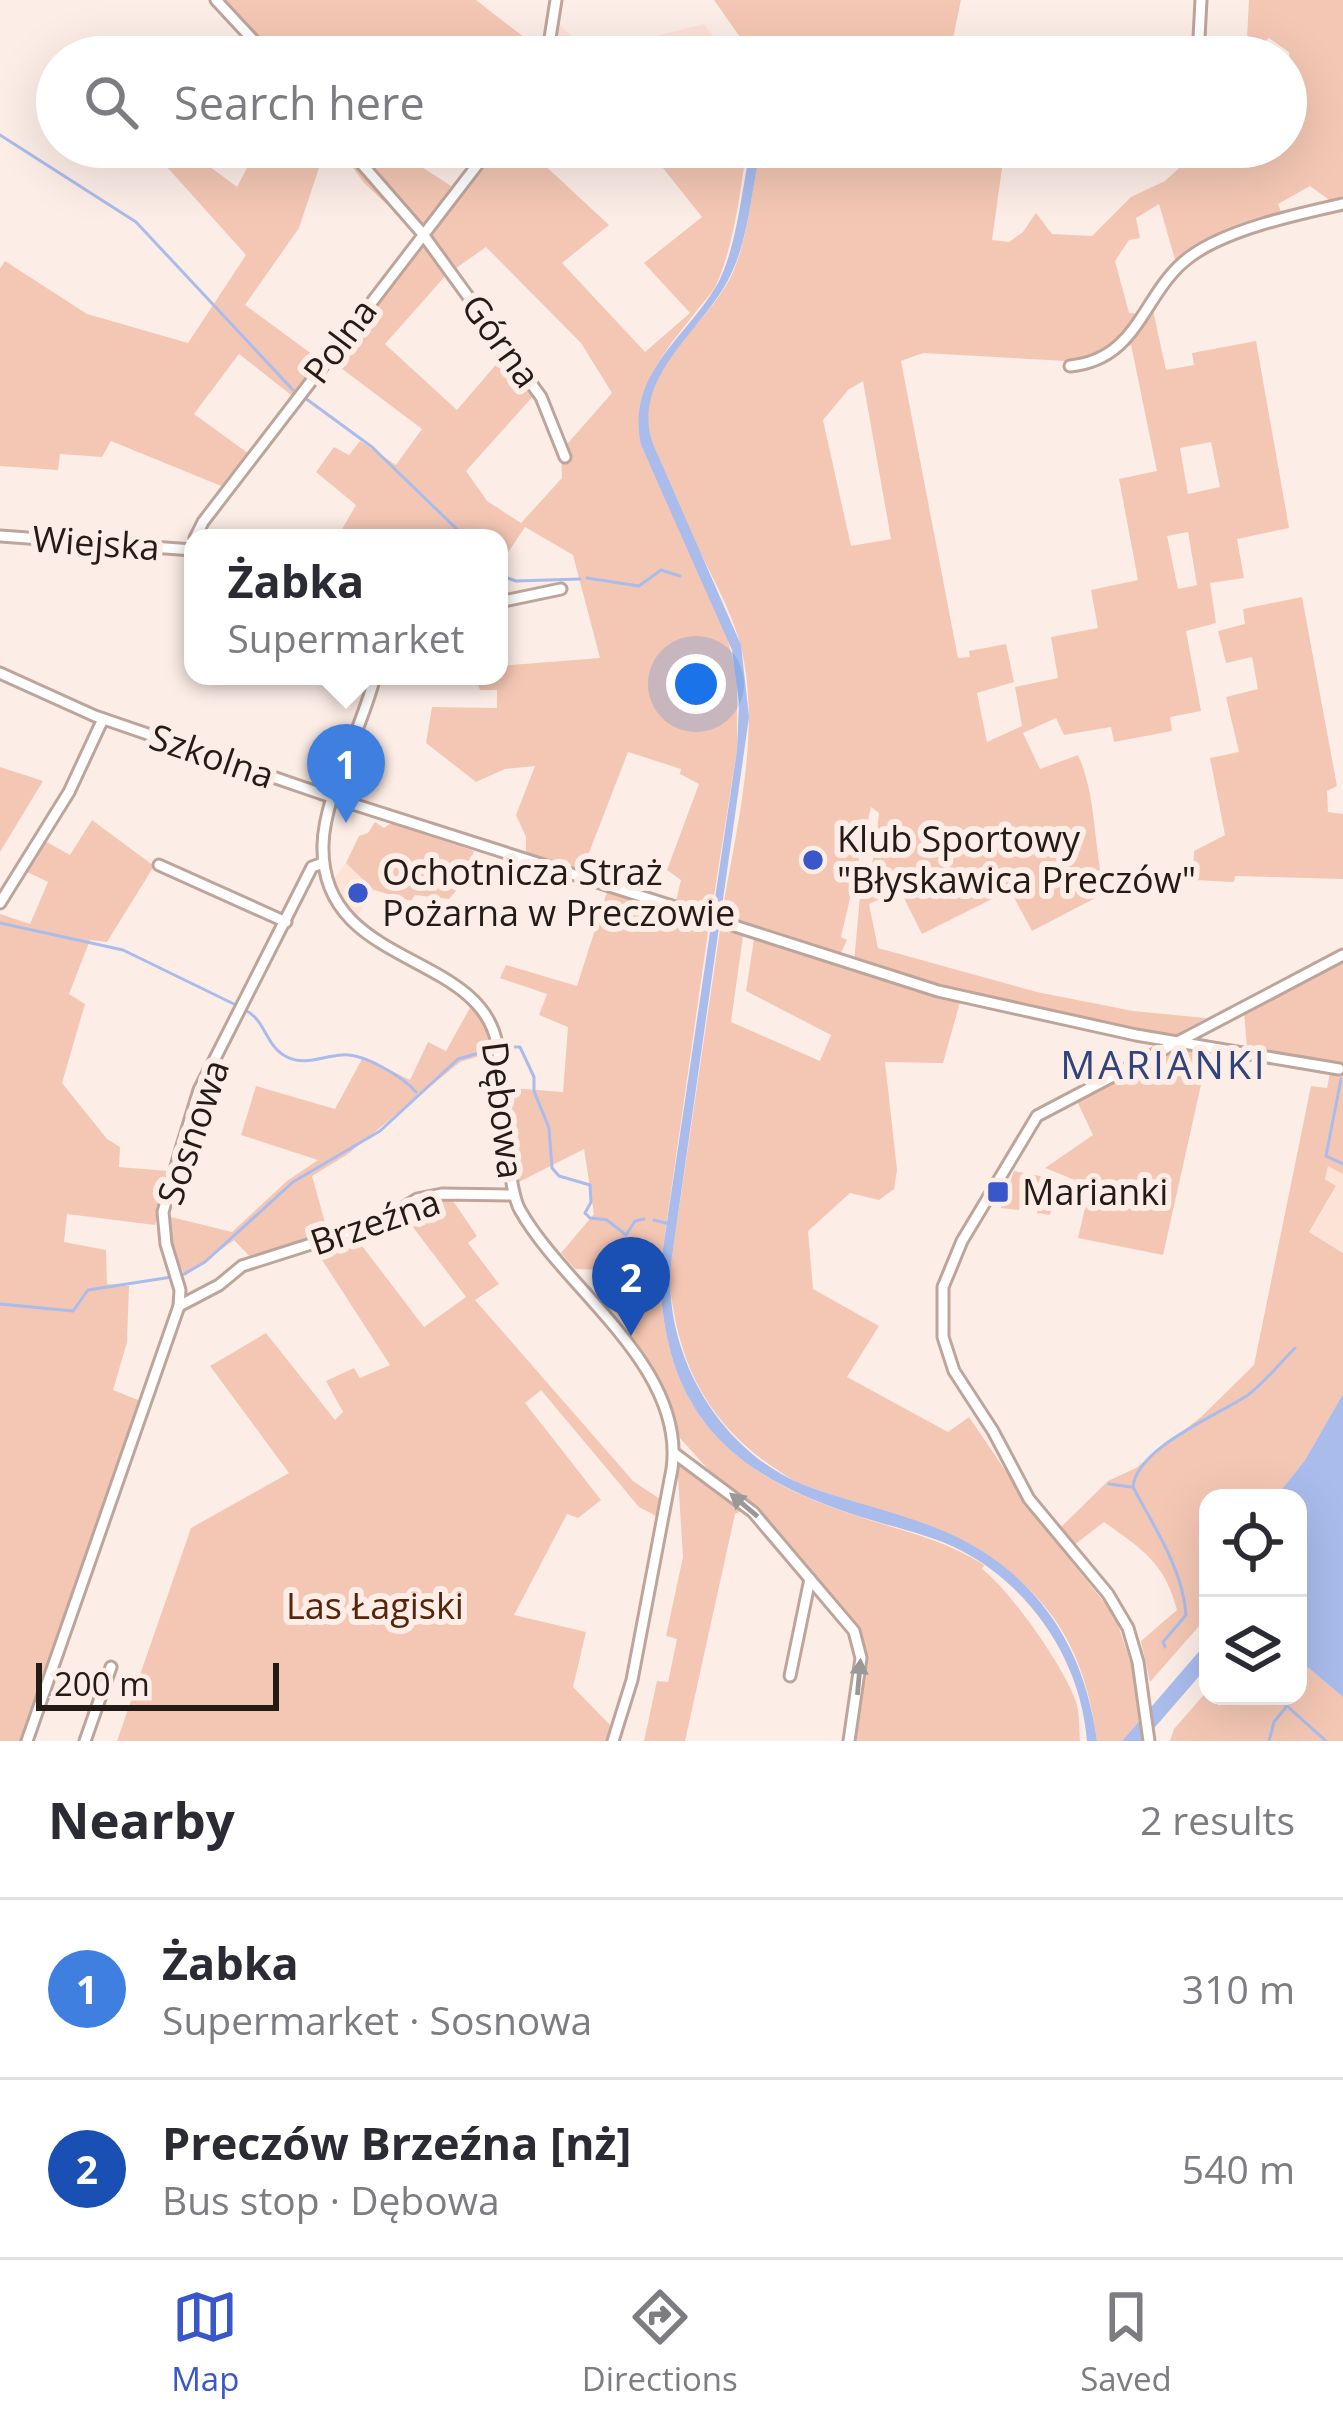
<!DOCTYPE html>
<meta charset="utf-8">
<style>
:root{--surface:#fff;--page:#f2f2f3;--text:#2b2b33;--muted:#7c7c81;--line:#e1e1e2;--accent:#3957c9}
body{margin:0;font-family:"Open Sans",sans-serif;background:var(--page);color:var(--text)}
.controls{position:absolute;right:36px;bottom:36px;display:grid;overflow:hidden;border-radius:24px;box-shadow:0 12px 48px #0002}
.controls button{width:108px;height:108px;display:grid;place-items:center;padding:0;border:0;border-bottom:3px solid var(--line);background:var(--surface);color:var(--text);font:60px sans-serif}
.scale{position:absolute;left:36px;bottom:30px;width:243px;box-sizing:border-box;padding-left:12px;border:6px solid #241b17;border-top:0;font-size:33px;line-height:42px;white-space:nowrap;color:#241b17;-webkit-text-stroke:9px #fdede7;paint-order:stroke}
.you{position:absolute;left:696px;top:684px;width:42px;height:42px;margin:-30px;border:9px solid #fff;border-radius:50%;background:#1a73e8;box-shadow:0 0 0 18px #1a73e833}
.badge{display:grid;place-items:center;width:78px;height:78px;border-radius:50%;background:var(--accent);color:#fff;font-size:39px;font-weight:700}
.pin{position:absolute;translate:-50% -99px;filter:drop-shadow(0 3px 6px #0008)}
.pin::after{content:'';position:absolute;top:63px;width:42px;height:36px;background:inherit;clip-path:polygon(0 0,100% 0,50% 100%)}
.popup{position:absolute;left:184px;top:529px;width:324px;height:156px;box-sizing:border-box;display:grid;place-content:center;border-radius:24px;background:var(--surface);filter:drop-shadow(0 3px 9px #0005);font-size:39px;white-space:nowrap;color:var(--muted)}
.popup b{font-size:45px;color:var(--text)}
.popup::after{content:'';position:absolute;left:50%;top:100%;margin-left:-24px;border:24px solid transparent;border-top-color:var(--surface)}
.list{margin:0;padding:0;list-style:none}
h2{display:flex;justify-content:space-between;align-items:center;height:156px;margin:0;padding:0 48px;font-size:51px}
h2 small{font-size:39px;font-weight:400;color:var(--muted)}
.list li{display:grid;grid-template-columns:78px 1fr auto;gap:36px;align-items:center;box-sizing:border-box;height:180px;padding:0 48px;border-top:3px solid var(--line)}
.list b{display:block;font-size:45px;white-space:nowrap}
.list p{margin:0;font-size:39px;white-space:nowrap;color:var(--muted)}
.list em{font-size:39px;font-style:normal;color:var(--muted)}
.icon{flex:none;width:66px;height:66px;fill:none;stroke:currentColor;stroke-width:2;stroke-linecap:round;stroke-linejoin:round}
.map{position:relative;flex:none;width:1343px;height:1741px;overflow:hidden}
.search{position:absolute;background:var(--surface);box-shadow:0 12px 48px #0002;left:36px;right:36px;top:36px;height:132px;display:flex;align-items:center;gap:30px;box-sizing:border-box;padding:0 42px;border-radius:66px;color:var(--muted);font-size:45px}
.sheet{height:516px;background:var(--surface)}
nav{display:flex;justify-content:space-around;align-items:center;box-sizing:border-box;height:168px;border-top:3px solid var(--line);background:var(--surface);font-size:33px;color:var(--muted)}
nav a{display:grid;justify-items:center;gap:6px}
nav .on{color:var(--accent)}
.map>svg:first-child{display:block}
.built{fill:#fde2d6}
.green{fill:#f4c7b4;fill-rule:evenodd}
.water{fill:#a9bcec}
.lines{fill:none;stroke-linecap:round;stroke-linejoin:round}
.stream{stroke:#a9bcec;stroke-width:3}
.minor-casing{stroke:#bea59b;stroke-width:15}
.minor{stroke:#fff;stroke-width:9}
.oneway{fill:#9c9897}
.poi-dot{fill:#3957c9;stroke:#fdede7;stroke-width:4.5}
.labels{text-anchor:middle;stroke-width:12;stroke-linejoin:round;paint-order:stroke}
.street-label{font-size:36px;fill:#241b17;stroke:#fdede7}
.poi-label{font-size:36px;fill:#241b17;stroke:#fdede7;text-anchor:start}
.park-label{font-size:36px;fill:#56250d;stroke:#fdede7}
.neighbourhood-label{font-size:39px;letter-spacing:3px;fill:#30437c;stroke:#fdede7}
</style>
<div class="map">
<svg width="1343" height="1741" viewBox="0 0 1343 1741">
<rect width="100%" height="100%" fill="#fdede7"/>
<g class="built">
<polygon points="559,24 586,49 612,47 704,24 730,57 572,57 554,42"/>
<polygon points="346,863 374,890 356,918 332,881"/>
<polygon points="1328,1166 1343,1174 1343,1252 1309,1232 1336,1187 1325,1178"/>
</g>
<g class="green">
<polygon points="221,0 476,0 543,52 540,57 274,57"/>
<polygon points="714,0 961,0 949,57 754,57"/>
<path d="M1249 0H1343V199L1332 202 1310 186 1278 204 1284 219C1246 230 1205 236 1176 263L1159 204 1136 218 1140 238 1129 240 1115 261 1129 313 1140 314 1151 301 1166 370 1194 365 1192 353 1256 341 1289 528 1237 539 1244 578 1210 583 1216 623 1186 631 1201 711 1170 717 1172 731 1114 742 1111 727 1064 735 1056 718 1023 733 1040 769 1078 755C1097 796 1093 847 1105 893L1032 931 1010 890 922 934 900 890 869 904 878 948 1037 992 1133 1011 1206 1018 1173 1037 925 984 854 963 860 896 867 886 875 850 879 813 871 807 841 937 847 940 839 957 721 919C735 832 762 735 741 647 725 581 644 470 648 411 652 357 712 320 733 272 749 234 752 187 761 147H1005L992 240 1009 242 1023 232 1036 213 1052 234 1092 236 1131 197 1165 181 1190 158 1210 156 1215 147 1266 152 1270 147H1286C1286 114 1293 85 1289 52L1269 38 1246 57ZM1131 345 1157 471 1119 479 1138 580 1091 590 1098 628 1051 637 1058 678 1015 687 1022 726 987 742 977 693 1014 682 1006 644 969 651 970 657 958 658 901 361 923 353 1084 362 1105 359ZM863 381 891 539 851 546 823 420 848 390ZM1211 442 1220 487 1188 494 1180 448ZM1188 532 1197 585 1178 589 1167 536Z"/>
<polygon points="149,147 206,147 201,160 237,187 258,147 326,147 299,228 245,305 324,363 295,398 239,354 194,414 252,456 226,488 111,441 102,457 60,454 58,470 0,466 0,269 5,261 87,314 188,343 246,255"/>
<polygon points="337,147 391,147 451,186 419,234 365,184"/>
<path d="M497 147H525L609 225 562 263 645 352 690 313 644 263 702 217 659 163 680 147H747C740 192 735 241 717 283 712 294 702 303 695 313 661 356 634 386 641 445L726 633 737 675V750L711 915 676 901 681 880 667 870 699 784 680 774 681 769 628 752 582 871 526 852V837L516 815 535 766 505 769 476 782 426 743 432 707 497 708V690H480L475 677 499 676 500 666 600 658 573 555 525 527 499 566V538H459L456 535 452 538H404L395 533 392 538H337L356 505 316 472 334 447 349 455 360 441 396 465 422 429 329 359 422 242 448 273 385 344 457 410 505 354 535 394 466 471 487 501 521 523 562 478 561 451 612 393 581 343 486 247 452 271 429 234Z"/>
<polygon points="1302,597 1337,786 1327,791 1328,812 1343,814 1343,879 1235,876 1234,882 1193,880 1194,851 1225,835 1210,758 1239,752 1226,697 1258,689 1252,657 1226,663 1218,631 1245,624 1243,609"/>
<polygon points="0,767 43,781 0,852"/>
<polygon points="92,820 154,866 107,942 90,940 69,994 85,1004 62,1083 107,1139 120,1147 119,1167 168,1171 155,1225 67,1214 64,1242 106,1250 107,1284 129,1286 127,1342 113,1390 143,1402 24,1741 0,1741 0,914 30,924 48,882 25,871 43,840 70,855"/>
<polygon points="375,822 384,828 391,823 474,851 465,880 449,899 415,895 411,901 374,890 346,863 359,836 368,833"/>
<path d="M607 892 709 925 660 1269C662 1409 726 1473 854 1515 898 1530 944 1539 984 1565L982 1569C1010 1590 1065 1668 1076 1702 1080 1714 1079 1729 1080 1741H852L865 1657 853 1623 763 1513 717 1479 679 1437 664 1395 624 1332 637 1320 624 1291 604 1270 575 1269 561 1253 594 1214 584 1149 519 1182 510 1088 563 1092 568 1027 539 1015 547 994 500 978 506 965 577 986Z"/>
<path d="M720 930 743 936 731 1022 820 1061 831 1035 746 991 754 939 960 1002 943 1063 885 1062 897 1170 894 1189 879 1200 850 1193 808 1231 813 1289 879 1326 847 1377 948 1432 969 1417 1046 1530 1115 1616 1134 1673 1140 1720 1122 1741H1097C1074 1556 948 1536 798 1483 713 1434 678 1373 669 1277Z"/>
<path d="M1343 957V1174L1328 1166 1325 1179 1336 1186 1309 1232 1343 1253V1394L1305 1460 1275 1498H1208V1616L1150 1682 1141 1641 1177 1610C1165 1563 1142 1549 1104 1522L1073 1546 1059 1529 1108 1481 1136 1468 1201 1417 1254 1365 1311 1086 1327 1088 1330 1072 1336 1071 1337 1063 1247 1048 1244 1011Z"/>
<polygon points="472,1004 492,1033 495,1051 460,1062 348,1154 312,1176 329,1237 251,1258 234,1240 185,1276 177,1259 167,1216 232,1232 287,1181 318,1160 241,1135 256,1086 335,1109 363,1057 410,1080 428,1042 446,1051"/>
<polygon points="1173,1045 1209,1049 1163,1255 1078,1238 1090,1186 1045,1168 1093,1135 1075,1097"/>
<polygon points="1014,1171 1045,1177 1043,1186 1056,1189 1050,1215 1037,1213 1038,1196 1022,1195 1019,1210 1001,1208"/>
<polygon points="451,1198 477,1236 468,1243 499,1284 475,1300 633,1481 663,1501 660,1518 639,1507 541,1390 525,1403 601,1500 578,1518 567,1514 514,1615 586,1632 573,1687 613,1728 607,1741 117,1741 191,1528 289,1473 210,1366 266,1333 335,1420 343,1412 326,1381 354,1368 360,1378 390,1365 315,1249 356,1238 424,1327 466,1297 403,1214 424,1201"/>
<polygon points="677,1461 745,1509 735,1514 685,1741 644,1741 657,1681 668,1682 677,1639 666,1636 683,1557"/>
<polygon points="1298,1659 1343,1697 1343,1741 1170,1741 1174,1729 1208,1690 1208,1696 1298,1696"/>
</g>
<g class="water">
<path d="M751 147H761C752 187 749 237 731 274 706 329 629 376 653 444L741 645 749 717 671 1264C663 1353 719 1451 804 1485 864 1508 938 1519 991 1557 1055 1601 1087 1666 1097 1741H1087C1081 1662 1032 1588 962 1551 928 1533 886 1526 849 1513 723 1471 662 1406 660 1269L737 750 739 702 732 650 641 445C626 372 687 338 718 283 737 247 742 187 751 147Z"/>
<polygon points="1343,1394 1343,1697 1298,1659 1298,1498 1275,1498 1305,1460"/>
<polygon points="1208,1641 1208,1666 1143,1741 1122,1741"/>
</g>
<g class="lines">
<g class="stream">
<polyline points="0,135 136,222 293,390"/>
<polyline points="305,398 372,447 466,538"/>
<polyline points="499,575 516,581 580,579"/>
<polyline points="587,578 639,586 661,570 680,576"/>
<polyline points="0,923 123,950 236,1005"/>
<path d="M245 1010C266 1020 265 1046 287 1057 306 1066 322 1056 342 1055 363 1053 402 1076 416 1092"/>
<polyline points="503,1047 520,1047 534,1077 534,1091 549,1128 552,1168 559,1176 590,1185 591,1202 585,1213 590,1218 607,1220 626,1235 635,1221 644,1219"/>
<polyline points="1341,1079 1326,1156 1343,1164"/>
<polyline points="654,1220 670,1224"/>
<polyline points="184,1274 205,1262 293,1182 380,1131 458,1059 493,1049"/>
<polyline points="0,1304 73,1311 88,1290 172,1277"/>
<polyline points="1109,1484 1131,1487"/>
<path d="M1165 1647 1163 1642 1186 1615C1183 1569 1154 1527 1133 1487 1136 1448 1218 1415 1248 1395 1265 1382 1280 1363 1295 1348"/>
<polyline points="1231,1704 1236,1696"/>
<polyline points="1287,1706 1326,1741"/>
<polyline points="1269,1741 1274,1722 1287,1706 1274,1696"/>
</g>
<defs>
<g id="minor">
<polyline points="216,0 269,57"/>
<polyline points="547,57 556,0"/>
<polyline points="1198,57 1201,0"/>
<polyline points="347,147 422,233 541,397 565,457"/>
<path d="M1070 366C1141 359 1142 291 1191 256 1228 229 1298 214 1343 204"/>
<polyline points="0,536 193,550"/>
<polyline points="195,538 203,522 491,147"/>
<polyline points="499,602 561,589"/>
<polyline points="0,673 95,716 334,798 938,991 1136,1035 1339,1069"/>
<path d="M375 676C363 727 324 795 323 845 320 968 480 950 497 1044 502 1079 506 1186 520 1210 565 1290 686 1366 672 1469L632 1680 613 1741"/>
<polyline points="159,865 286,922"/>
<polyline points="0,903 69,792 103,719"/>
<polyline points="179,1306 219,1285 242,1266 380,1222 417,1199 442,1194 514,1195"/>
<polyline points="674,1453 753,1512 854,1631 861,1658 849,1741"/>
<polyline points="790,1676 810,1579"/>
<polyline points="27,1741 179,1306 180,1290 166,1244 163,1212 181,1149 199,1090 312,867 323,863"/>
<polyline points="85,1741 111,1667"/>
<polyline points="1149,1741 1138,1662 1128,1628 1108,1594 1029,1499 993,1431 954,1371 943,1337 943,1287 962,1241 1037,1116 1343,955"/>
</g>
</defs>
<use href="#minor" class="minor-casing"/>
<use href="#minor" class="minor"/>
</g>
<defs><path id="oneway-solid" d="M-6-.8H1V-3.2L6.5 0L1 3.2V.8H-6Z" transform="scale(3)"/></defs>
<g class="oneway">
<use href="#oneway-solid" transform="translate(744 1505) rotate(-140)"/>
<use href="#oneway-solid" transform="translate(859 1677) rotate(-85)"/>
</g>
<g class="poi-dot">
<circle cx="813" cy="860" r="12"/>
<circle cx="358" cy="893" r="12"/>
<rect x="986" y="1180" width="24" height="24" rx="6"/>
</g>
<g class="labels">
<g class="street-label">
<text transform="translate(340 341) rotate(-53)" y="13">Polna</text>
<text transform="translate(501 341) rotate(54)" y="13">Górna</text>
<text transform="translate(96 543) rotate(4)" y="13">Wiejska</text>
<text transform="translate(212 756) rotate(19)" y="13">Szkolna</text>
<text transform="translate(503 1110) rotate(83)" y="13">Dębowa</text>
<text transform="translate(193 1132) rotate(-71)" y="13">Sosnowa</text>
<text transform="translate(375 1222) rotate(-19)" y="13">Brzeźna</text>
</g>
<g class="poi-label">
<text x="837" y="852">Klub Sportowy<tspan x="837" dy="41">"Błyskawica Preczów"</tspan></text>
<text x="382" y="885">Ochotnicza Straż<tspan x="382" dy="41">Pożarna w Preczowie</tspan></text>
<text x="1022" y="1205">Marianki</text>
</g>
<g class="park-label">
<text x="375" y="1619">Las Łagiski</text>
</g>
<g class="neighbourhood-label">
<text x="1164" y="1079">MARIANKI</text>
</g>
</g>
</svg>
<div class="controls">
<button><svg class="icon" aria-label="locate" viewBox="0 0 24 24"><circle cx="12" cy="12" r="6"/><path d="M12 2v4M12 18v4M2 12h4M18 12h4"/></svg></button>
<button><svg class="icon" aria-label="layers" viewBox="0 0 24 24"><path d="M12 4l9 5-9 5-9-5zM3 14l9 5 9-5"/></svg></button>
</div>
<div class="scale">200 m</div>
<div class="you"></div>
<div class="pin badge" style="left:346px;top:823px;background:#3f7fe0">1</div>
<div class="popup"><b>Żabka</b>Supermarket</div>
<div class="pin badge" style="left:631px;top:1336px;background:#1a4fb4">2</div>
<div class="search"><svg class="icon" aria-label="search" viewBox="0 0 24 24"><circle cx="10" cy="10" r="6"/><path d="M15 15l6 6"/></svg>Search here</div>
</div>
<section class="sheet">
<h2>Nearby<small>2 results</small></h2>
<ul class="list">
<li><span class="badge" style="background:#3f7fe0">1</span><div><b>Żabka</b><p>Supermarket · Sosnowa</p></div><em>310 m</em></li>
<li><span class="badge" style="background:#1a4fb4">2</span><div><b>Preczów Brzeźna [nż]</b><p>Bus stop · Dębowa</p></div><em>540 m</em></li>
</ul>
</section>
<nav>
<a class="on"><svg class="icon" aria-label="map" viewBox="0 0 24 24"><path d="M3 6l6-2 6 2 6-2v14l-6 2-6-2-6 2zM9 4v14M15 6v14"/></svg>Map</a>
<a><svg class="icon" aria-label="directions" viewBox="0 0 24 24"><path d="M12 3l9 9-9 9-9-9zM9 14v-3h6M13 9l2 2-2 2"/></svg>Directions</a>
<a><svg class="icon" aria-label="saved" viewBox="0 0 24 24"><path d="M7 4h10v16l-5-4-5 4z"/></svg>Saved</a>
</nav>
